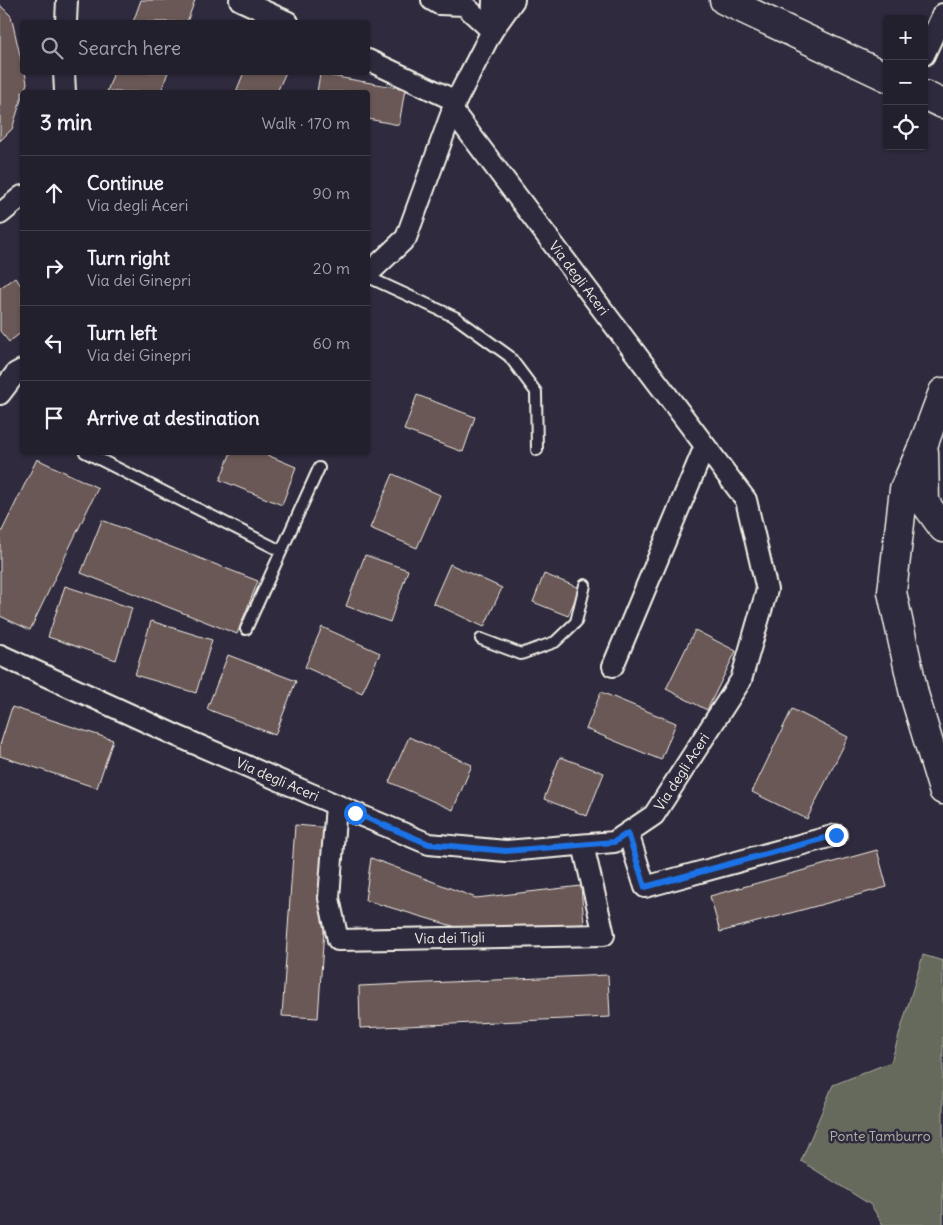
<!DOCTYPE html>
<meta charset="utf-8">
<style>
:root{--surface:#23202e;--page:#2b2836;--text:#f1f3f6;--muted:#a3a3aa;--line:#403e4a}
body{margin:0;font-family:Delius,sans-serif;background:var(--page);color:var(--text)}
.controls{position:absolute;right:15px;top:15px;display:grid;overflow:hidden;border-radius:5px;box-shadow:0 1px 4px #0004}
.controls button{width:45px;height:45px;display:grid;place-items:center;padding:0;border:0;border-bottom:1px solid var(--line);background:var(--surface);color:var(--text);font:25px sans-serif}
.stop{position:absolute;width:15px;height:15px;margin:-11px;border:4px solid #1a73e8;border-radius:50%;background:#fff}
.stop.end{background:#1a73e8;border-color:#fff;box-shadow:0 1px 5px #0008}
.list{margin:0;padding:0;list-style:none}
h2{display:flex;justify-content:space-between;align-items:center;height:65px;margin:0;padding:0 20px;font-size:21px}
h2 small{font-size:16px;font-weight:400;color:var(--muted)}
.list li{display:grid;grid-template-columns:32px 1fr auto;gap:15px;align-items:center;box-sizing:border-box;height:75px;padding:0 20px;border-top:1px solid var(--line)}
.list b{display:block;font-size:19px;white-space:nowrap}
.list p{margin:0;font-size:16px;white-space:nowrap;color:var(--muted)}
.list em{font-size:16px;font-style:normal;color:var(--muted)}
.icon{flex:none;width:28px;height:28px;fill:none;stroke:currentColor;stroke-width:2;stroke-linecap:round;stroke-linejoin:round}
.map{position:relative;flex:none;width:943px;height:1225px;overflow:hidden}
.search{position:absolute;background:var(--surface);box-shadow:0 1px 4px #0004;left:20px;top:20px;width:350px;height:55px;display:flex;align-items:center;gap:12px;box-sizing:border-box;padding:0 18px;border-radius:5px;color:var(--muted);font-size:19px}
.panel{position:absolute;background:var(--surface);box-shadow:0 1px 4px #0004;left:20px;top:90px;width:350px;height:365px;border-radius:5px}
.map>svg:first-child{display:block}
.green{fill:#666a5b;stroke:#adaea2}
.building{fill:#6a5857;stroke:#f4f1e8}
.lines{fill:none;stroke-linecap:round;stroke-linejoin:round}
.lane-casing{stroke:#f4f1e8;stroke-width:14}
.street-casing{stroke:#f4f1e8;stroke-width:24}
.secondary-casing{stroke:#f4f1e8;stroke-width:31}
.highway-casing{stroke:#f4f1e8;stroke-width:31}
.lane{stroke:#2f2a3d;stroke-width:10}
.street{stroke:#2f2a3d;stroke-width:20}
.secondary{stroke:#2f2a3d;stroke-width:28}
.highway{stroke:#2f2a3d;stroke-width:28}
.route{stroke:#1a73e8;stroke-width:6}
.labels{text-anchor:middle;stroke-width:5;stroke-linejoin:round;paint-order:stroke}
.street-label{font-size:14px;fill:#f4f1e8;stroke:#2f2a3d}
.park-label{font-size:14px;fill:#b4b4a9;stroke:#2f2a3d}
</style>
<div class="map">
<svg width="943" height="1225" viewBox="0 0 943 1225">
<rect width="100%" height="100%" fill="#2f2a3d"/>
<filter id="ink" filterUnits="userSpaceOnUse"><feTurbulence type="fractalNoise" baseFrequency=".02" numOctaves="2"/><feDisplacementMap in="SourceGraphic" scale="10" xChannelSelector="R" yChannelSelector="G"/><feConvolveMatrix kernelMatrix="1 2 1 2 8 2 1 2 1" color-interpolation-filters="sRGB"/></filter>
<g filter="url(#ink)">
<polygon class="green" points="923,955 943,961 943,1225 883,1225 871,1205 801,1161 833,1085 891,1062"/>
<g class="building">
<polygon points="141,0 195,0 187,22 133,22"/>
<polygon points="0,5 11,16 22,64 22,72 25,72 27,83 24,92 22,92 22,97 12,129 0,141"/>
<polygon points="114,72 168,72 161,92 107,92"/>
<polygon points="244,72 286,72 277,92 236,92"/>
<polygon points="320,74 405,89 399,125 368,119 368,92 317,92"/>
<polygon points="15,277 22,287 22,332 9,342 0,331 0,288"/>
<polygon points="417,395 475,417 463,452 404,430"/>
<polygon points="231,452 260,452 296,467 282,505 220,480"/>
<polygon points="37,459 98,488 30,630 0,616 0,535"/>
<polygon points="393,474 440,495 417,548 370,528"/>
<polygon points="102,520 258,581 237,634 81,573"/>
<polygon points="365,555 408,570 390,622 346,606"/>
<polygon points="450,564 502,588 484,627 433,603"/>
<polygon points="544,574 580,588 568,616 533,602"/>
<polygon points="65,586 132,608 116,660 48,637"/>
<polygon points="151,621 212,640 196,693 135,675"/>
<polygon points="322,627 380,653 362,693 305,667"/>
<polygon points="695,630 736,651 707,710 666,689"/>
<polygon points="228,655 296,681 275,735 207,709"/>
<polygon points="601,692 676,723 661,760 586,729"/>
<polygon points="12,707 113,740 97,788 0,756 0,745"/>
<polygon points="792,709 848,737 807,819 752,792"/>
<polygon points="409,737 472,765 453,810 389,782"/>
<polygon points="560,757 604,773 587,816 544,799"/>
<polygon points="295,825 331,828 318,1018 282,1016"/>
<polygon points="877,850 887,887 720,932 710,896"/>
<polygon points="371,858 476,898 581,886 584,924 473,932 365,900"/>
<polygon points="608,975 610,1017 360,1028 359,986"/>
</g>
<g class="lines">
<defs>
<g id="lane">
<polyline points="368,277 455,317 509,356 536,392 537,450"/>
<polyline points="85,452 281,551"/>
<polyline points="246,629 319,468"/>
<polyline points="481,639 521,654 555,642 576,622 585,585"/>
</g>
<g id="street">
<polyline points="240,0 288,22"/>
<polyline points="432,0 439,4 464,5 492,31"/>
<polyline points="66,22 67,0"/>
<polyline points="492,31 493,0"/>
<polyline points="924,55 943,14"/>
<polyline points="368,60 456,101"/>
<polyline points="64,72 65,92"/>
<polyline points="0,214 22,196"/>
<polyline points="368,274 406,238 456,101 492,31 514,0"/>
<polyline points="0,394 16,373 22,370"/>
<path id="s1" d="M0 655 175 735 355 813 429 844 506 851 614 842 654 815 741 680 767 590 746 500 452 110"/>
<polyline points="613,666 705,446"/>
<path id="s2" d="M336 805 329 898 338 940 604 935 583 845"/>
<polyline points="628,833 645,887 836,835"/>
</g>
<g id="secondary">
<polyline points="724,0 887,77"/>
<polyline points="924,95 943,104"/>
</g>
<g id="highway">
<polyline points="943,392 924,443 904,489 892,592 914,694 943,790"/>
<polyline points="924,452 925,503 943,528"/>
</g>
</defs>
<use href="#lane" class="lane-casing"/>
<use href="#street" class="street-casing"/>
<use href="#secondary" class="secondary-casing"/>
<use href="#highway" class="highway-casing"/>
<use href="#lane" class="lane"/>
<use href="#street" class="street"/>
<use href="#secondary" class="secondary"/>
<use href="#highway" class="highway"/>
</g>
</g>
<g class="lines" filter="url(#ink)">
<polyline class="route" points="355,813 429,844 506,851 614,842 628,833 645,887 836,835"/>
</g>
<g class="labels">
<g class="street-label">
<text transform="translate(579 278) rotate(53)" y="5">Via degli Aceri</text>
<text dy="5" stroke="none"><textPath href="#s1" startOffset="754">Via degli Aceri</textPath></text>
<text dy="5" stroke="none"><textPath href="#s1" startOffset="304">Via degli Aceri</textPath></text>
<text dy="5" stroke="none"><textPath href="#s2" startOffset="248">Via dei Tigli</textPath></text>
</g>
<g class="park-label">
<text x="880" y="1141">Ponte Tamburro</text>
</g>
</g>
</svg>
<div class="controls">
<button>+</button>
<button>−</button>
<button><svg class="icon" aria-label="locate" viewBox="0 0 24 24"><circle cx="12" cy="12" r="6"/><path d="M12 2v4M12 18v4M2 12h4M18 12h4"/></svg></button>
</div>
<div class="stop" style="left:355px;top:813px"></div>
<div class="stop end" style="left:836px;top:835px"></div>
<div class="search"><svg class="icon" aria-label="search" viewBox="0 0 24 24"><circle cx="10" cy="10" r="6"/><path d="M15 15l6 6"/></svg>Search here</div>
<section class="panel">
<h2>3 min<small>Walk · 170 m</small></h2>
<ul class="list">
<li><svg class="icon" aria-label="ahead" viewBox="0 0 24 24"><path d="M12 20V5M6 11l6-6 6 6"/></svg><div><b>Continue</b><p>Via degli Aceri</p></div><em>90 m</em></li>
<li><svg class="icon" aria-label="right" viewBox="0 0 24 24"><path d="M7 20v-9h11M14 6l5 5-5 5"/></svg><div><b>Turn right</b><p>Via dei Ginepri</p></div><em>20 m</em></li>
<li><svg class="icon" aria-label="left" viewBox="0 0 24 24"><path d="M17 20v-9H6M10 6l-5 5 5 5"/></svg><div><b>Turn left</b><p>Via dei Ginepri</p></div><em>60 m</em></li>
<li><svg class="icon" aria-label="arrive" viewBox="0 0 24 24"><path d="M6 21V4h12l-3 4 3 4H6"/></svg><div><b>Arrive at destination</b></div></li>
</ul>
</section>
</div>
